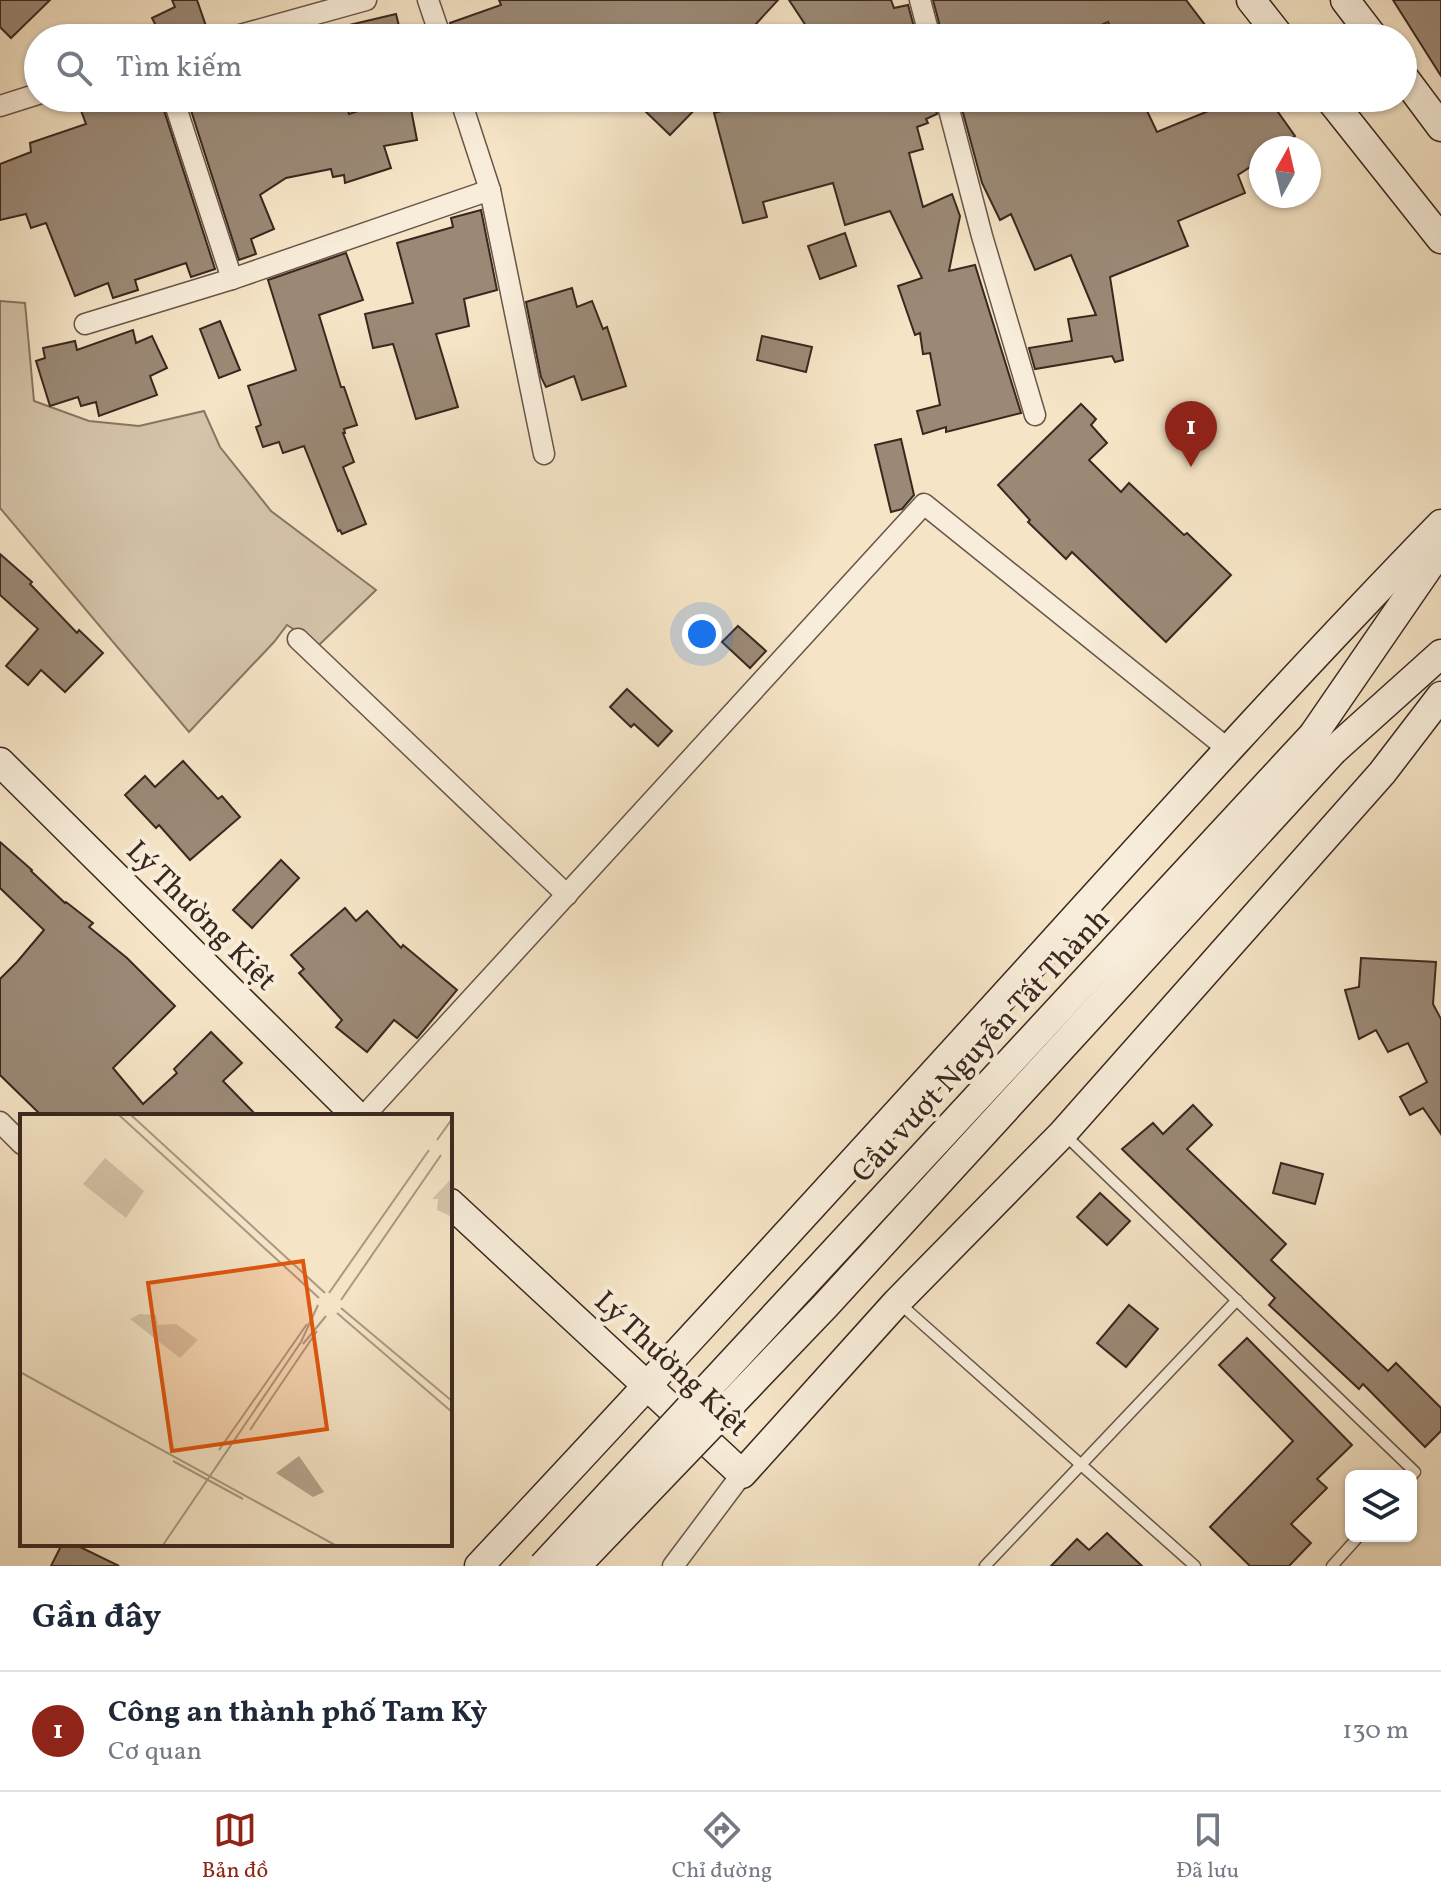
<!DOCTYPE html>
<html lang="vi">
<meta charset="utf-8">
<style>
:root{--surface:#fff;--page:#f2f2f3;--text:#1f2937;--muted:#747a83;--line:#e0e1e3;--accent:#8f2418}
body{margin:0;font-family:Vollkorn,serif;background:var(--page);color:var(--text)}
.controls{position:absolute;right:24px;bottom:24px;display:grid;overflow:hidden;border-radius:12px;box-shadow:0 2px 6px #0004}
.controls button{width:72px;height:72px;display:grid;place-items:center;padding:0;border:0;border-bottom:2px solid var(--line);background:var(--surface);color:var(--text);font:40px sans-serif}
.compass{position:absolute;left:1249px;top:136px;width:72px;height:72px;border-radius:50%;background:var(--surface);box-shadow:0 2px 6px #0004;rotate:8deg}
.you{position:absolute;left:702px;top:634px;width:28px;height:28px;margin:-20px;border:6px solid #fff;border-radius:50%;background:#1a73e8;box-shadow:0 0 0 12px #1a73e833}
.badge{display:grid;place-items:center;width:52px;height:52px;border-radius:50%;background:var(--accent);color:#fff;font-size:26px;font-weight:700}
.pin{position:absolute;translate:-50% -66px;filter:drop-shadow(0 2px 4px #0008)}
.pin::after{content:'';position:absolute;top:42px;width:28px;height:24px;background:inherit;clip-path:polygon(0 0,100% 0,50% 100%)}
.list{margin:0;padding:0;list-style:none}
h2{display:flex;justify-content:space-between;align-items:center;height:104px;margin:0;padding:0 32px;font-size:34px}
h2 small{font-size:26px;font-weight:400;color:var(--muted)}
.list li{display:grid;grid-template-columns:52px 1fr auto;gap:24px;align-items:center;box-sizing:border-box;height:120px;padding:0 32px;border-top:2px solid var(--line)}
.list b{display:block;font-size:30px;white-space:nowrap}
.list p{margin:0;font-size:26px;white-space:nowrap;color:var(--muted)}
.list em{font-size:26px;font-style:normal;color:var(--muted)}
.icon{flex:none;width:44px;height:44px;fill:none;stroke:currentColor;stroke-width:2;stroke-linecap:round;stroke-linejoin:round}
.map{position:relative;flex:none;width:1441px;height:1566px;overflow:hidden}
.search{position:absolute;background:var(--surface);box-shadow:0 2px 6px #0004;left:24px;right:24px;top:24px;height:88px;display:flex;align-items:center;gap:20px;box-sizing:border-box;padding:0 28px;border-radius:44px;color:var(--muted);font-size:30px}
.sheet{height:224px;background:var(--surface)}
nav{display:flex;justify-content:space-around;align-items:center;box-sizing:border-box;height:112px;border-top:2px solid var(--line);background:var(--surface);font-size:22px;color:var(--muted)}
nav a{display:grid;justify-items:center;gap:4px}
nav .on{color:var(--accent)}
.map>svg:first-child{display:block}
.green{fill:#d5c4aa;stroke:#887664;stroke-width:2}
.building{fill:#9b8976;stroke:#3a271f;stroke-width:2}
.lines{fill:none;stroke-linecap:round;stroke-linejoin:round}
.lane-casing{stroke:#695649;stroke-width:13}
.street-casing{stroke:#695649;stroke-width:23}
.secondary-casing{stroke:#3a271f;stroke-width:31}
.lane{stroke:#f8edda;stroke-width:10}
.street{stroke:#f8edda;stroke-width:20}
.secondary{stroke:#f8edda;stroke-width:28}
.secondary-bridge-casing{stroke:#3a271f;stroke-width:31;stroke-linecap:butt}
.secondary-bridge{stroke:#f8edda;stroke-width:28}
.labels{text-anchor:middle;stroke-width:8;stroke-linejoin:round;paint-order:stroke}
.street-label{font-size:30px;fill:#3a271f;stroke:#f8edda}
.inset-road{fill:none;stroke:#aa9883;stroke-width:2}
.view{fill:#df560d;fill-opacity:0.15;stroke:#df560d;stroke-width:4}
.inset-edge{fill:none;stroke:#3a271f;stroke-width:4}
</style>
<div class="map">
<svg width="1441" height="1566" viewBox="0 0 1441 1566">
<rect width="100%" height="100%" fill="#f5e4c6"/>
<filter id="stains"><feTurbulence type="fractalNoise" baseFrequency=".0025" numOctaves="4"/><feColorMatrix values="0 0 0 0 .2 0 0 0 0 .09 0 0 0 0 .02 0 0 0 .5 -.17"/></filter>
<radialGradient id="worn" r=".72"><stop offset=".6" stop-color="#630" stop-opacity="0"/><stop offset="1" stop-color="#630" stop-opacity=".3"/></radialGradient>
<polygon class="green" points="0,301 25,303 34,401 89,421 139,426 204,411 220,447 271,511 376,590 319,645 287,625 274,642 189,732 0,508"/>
<g class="building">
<polygon points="0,0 50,0 11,38 0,27"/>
<polygon points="172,0 197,0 207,29 185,37 183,31 162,38 152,18 175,7"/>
<polygon points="499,0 778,0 755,25 759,38 694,38 691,31 659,38 454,38 450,23 501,5"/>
<polygon points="789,0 891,0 894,8 908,5 917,38 814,38"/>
<polygon points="933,0 1186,0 1215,38 1117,38 1108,22 1072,38 943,38"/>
<polygon points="1393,0 1441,0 1441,76"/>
<polygon points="396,14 402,38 329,38 328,30"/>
<polygon points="99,98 132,98 134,105 160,98 215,269 191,277 186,263 135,280 138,290 113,298 108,283 75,296 46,223 31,228 26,214 0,220 0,164 31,152 30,143 86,124 79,105"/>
<polygon points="187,98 345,98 349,114 380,104 382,109 410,104 417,140 384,146 391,168 345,183 344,175 333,177 331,169 286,178 260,195 274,229 251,239 256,254 239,260"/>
<polygon points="654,98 706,98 670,135 643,109"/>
<polygon points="768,98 933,98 937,114 926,119 928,123 917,127 923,149 909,153 923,207 952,194 960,216 949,271 975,265 1021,413 946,432 946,427 923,434 917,411 940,405 930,353 923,354 920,333 915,335 898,286 922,278 890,211 845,225 833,183 763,202 767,217 743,223 714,113"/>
<polygon points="959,98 1141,98 1157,132 1206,112 1196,98 1268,98 1295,136 1278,148 1261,148 1261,160 1238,175 1245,193 1178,221 1188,246 1110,277 1123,360 1115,362 1112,356 1035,369 1029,348 1072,341 1068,319 1096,315 1071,255 1035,270 1011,214 1000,220 982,183"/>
<polygon points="481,210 497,290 464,299 469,326 436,334 458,407 416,419 393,344 373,348 365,314 413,303 397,243 453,227 451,218"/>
<polygon points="845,233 856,266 820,279 808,246"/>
<polygon points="346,253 363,300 319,315 341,387 344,387 357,425 344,429 345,433 343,433 354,462 343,467 366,524 342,534 340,530 338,531 304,446 283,453 279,442 263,447 256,427 261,425 248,386 296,370 268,280"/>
<polygon points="572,288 577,307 592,301 603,329 607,327 626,386 582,400 574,376 546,387 541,377 526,302"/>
<polygon points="220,321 240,370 219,378 200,329"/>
<polygon points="133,330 136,343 152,336 167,368 150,376 157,395 99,416 96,402 81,406 78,397 50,406 36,361 45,358 43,348 75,341 77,350"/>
<polygon points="762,336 812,347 806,372 757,360"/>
<polygon points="1081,404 1096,419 1091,425 1107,443 1089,460 1121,492 1129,483 1184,535 1187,533 1231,575 1166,642 1072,552 1066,559 1028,522 1030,520 998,485"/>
<polygon points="901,439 914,495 902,509 891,512 875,445"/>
<polygon points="0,554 32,582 30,584 77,633 79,630 103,653 65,692 41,670 28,685 6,666 38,629 0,595"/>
<polygon points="738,626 766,651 750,668 722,642"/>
<polygon points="627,689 672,731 658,746 634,724 631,727 610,707"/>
<polygon points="183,761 218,799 222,796 240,817 190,860 159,825 156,828 125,795 145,776 155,787"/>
<polygon points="0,842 32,870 31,871 65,903 66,902 93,923 89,927 127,958 175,1006 113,1068 143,1104 177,1073 174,1069 211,1032 242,1063 223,1081 257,1116 42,1116 0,1075 0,979 17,962 44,930 0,888"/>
<polygon points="281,860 299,878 252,928 233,910"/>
<polygon points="345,908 356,921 367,911 401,948 403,945 457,990 417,1038 394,1020 367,1052 336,1027 342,1020 299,973 304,969 291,955"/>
<polygon points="1361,958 1436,962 1433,1004 1441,1019 1441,1134 1423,1108 1410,1115 1400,1097 1427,1082 1408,1043 1388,1052 1376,1030 1359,1039 1345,990 1359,987"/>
<polygon points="1193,1105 1212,1125 1187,1149 1286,1244 1271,1260 1388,1371 1396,1363 1441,1408 1441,1431 1425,1447 1363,1384 1359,1389 1269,1305 1275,1298 1122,1149 1153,1123 1163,1134"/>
<polygon points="1281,1163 1323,1174 1315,1204 1273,1193"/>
<polygon points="1100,1193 1130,1221 1107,1245 1077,1217"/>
<polygon points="1129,1305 1158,1329 1126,1367 1097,1343"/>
<polygon points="1247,1338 1352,1445 1317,1479 1327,1488 1291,1524 1311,1543 1289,1566 1250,1566 1210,1527 1293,1441 1219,1365"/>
<polygon points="1107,1533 1142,1566 1051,1566 1077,1539 1089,1550"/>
<polygon points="62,1544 74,1544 119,1566 51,1566"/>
</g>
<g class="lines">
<defs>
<g id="lane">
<polyline points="1064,1134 1415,1472 1411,1477"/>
<polyline points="899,1303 1195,1566"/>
<polyline points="985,1566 1237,1300"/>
<polyline points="1332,1566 1359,1536"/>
</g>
<g id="street">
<polyline points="428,0 441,38"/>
<polyline points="920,0 930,38"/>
<polyline points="229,38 366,0"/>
<polyline points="173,98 232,279"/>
<polyline points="460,98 490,190 544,454"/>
<polyline points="946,98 982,236 1035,415"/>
<polyline points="0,106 38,94"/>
<polyline points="85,324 232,279 490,190"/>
<polyline points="298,639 567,895"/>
<polyline points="364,1116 924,504 1228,749"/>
<polyline points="0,1122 22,1144"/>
<polyline points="673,1566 742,1474"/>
</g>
<g id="secondary">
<polyline points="1251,0 1281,38"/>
<polyline points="1345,0 1374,38"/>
<polyline points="1403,76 1441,127"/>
<polyline points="1329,98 1441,239"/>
<polyline points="1313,735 1441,549"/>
<polyline points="1333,751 1441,654"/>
<polyline points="0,762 357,1116"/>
<polyline points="450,1203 742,1474 897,1302 1063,1133 1382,773 1441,696"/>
<path d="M479 1566C666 1367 850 1165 1034 963 1168 815 1302 667 1441 524"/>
</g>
</defs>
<use href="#lane" class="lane-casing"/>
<use href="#street" class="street-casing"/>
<use href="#secondary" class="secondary-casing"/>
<use href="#lane" class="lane"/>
<use href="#street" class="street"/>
<use href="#secondary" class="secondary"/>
<defs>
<g id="secondary-bridge">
<polyline points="543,1566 1313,735"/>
<polyline points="576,1566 826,1305 1333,751"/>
</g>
</defs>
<use href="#secondary-bridge" class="secondary-bridge-casing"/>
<use href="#secondary-bridge" class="secondary-bridge"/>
</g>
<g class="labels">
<g class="street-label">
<text transform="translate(202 915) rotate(45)" y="10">Lý Thường Kiệt</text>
<text transform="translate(980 1045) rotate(-47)" y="10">Cầu vượt Nguyễn Tất Thành</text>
<text transform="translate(672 1363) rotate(43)" y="10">Lý Thường Kiệt</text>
</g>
</g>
<g transform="translate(20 1114)">
<rect width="432" height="432" fill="#f5e4c6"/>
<path d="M85 44 124 77 106 104 63 70ZM432 64V100L430 102 417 96 418 85H412ZM120 200 136 201 138 211 156 210 178 226 160 244 110 205Z" fill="#d5c4aa"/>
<path d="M279 342 304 378 293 383 256 359Z" fill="#b5a48d"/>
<path class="inset-road" d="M99 1 299 184M111 1 305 179M417 26 432 5M309 179 409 36M321 186 421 41M321 194 432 287M317 199 432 298M283 230 306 202M0 258 315 431M230 316 297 217M199 336 287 210M153 347 223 385M143 431 281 228 298 191"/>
<path class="view" d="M283 147 307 315 152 337 128 169Z"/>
<rect width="432" height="432" class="inset-edge"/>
</g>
<rect width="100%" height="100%" filter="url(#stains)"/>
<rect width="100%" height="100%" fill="url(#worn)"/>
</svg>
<div class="controls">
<button><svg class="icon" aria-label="layers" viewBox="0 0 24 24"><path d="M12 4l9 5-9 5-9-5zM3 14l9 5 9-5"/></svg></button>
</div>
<svg class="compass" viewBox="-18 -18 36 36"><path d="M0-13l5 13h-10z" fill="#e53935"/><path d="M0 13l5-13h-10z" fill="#747a83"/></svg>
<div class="you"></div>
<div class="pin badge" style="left:1191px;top:467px">1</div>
<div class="search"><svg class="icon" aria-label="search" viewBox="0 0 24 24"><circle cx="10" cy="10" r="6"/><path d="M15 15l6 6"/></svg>Tìm kiếm</div>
</div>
<section class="sheet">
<h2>Gần đây<small></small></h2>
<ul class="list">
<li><span class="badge">1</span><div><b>Công an thành phố Tam Kỳ</b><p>Cơ quan</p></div><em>130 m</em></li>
</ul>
</section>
<nav>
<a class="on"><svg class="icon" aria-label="map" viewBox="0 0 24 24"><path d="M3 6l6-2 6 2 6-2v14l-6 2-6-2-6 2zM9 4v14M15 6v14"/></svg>Bản đồ</a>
<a><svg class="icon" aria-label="directions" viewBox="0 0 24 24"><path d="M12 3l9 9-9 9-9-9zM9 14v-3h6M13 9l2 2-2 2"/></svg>Chỉ đường</a>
<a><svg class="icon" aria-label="saved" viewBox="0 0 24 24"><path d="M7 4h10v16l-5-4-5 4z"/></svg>Đã lưu</a>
</nav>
